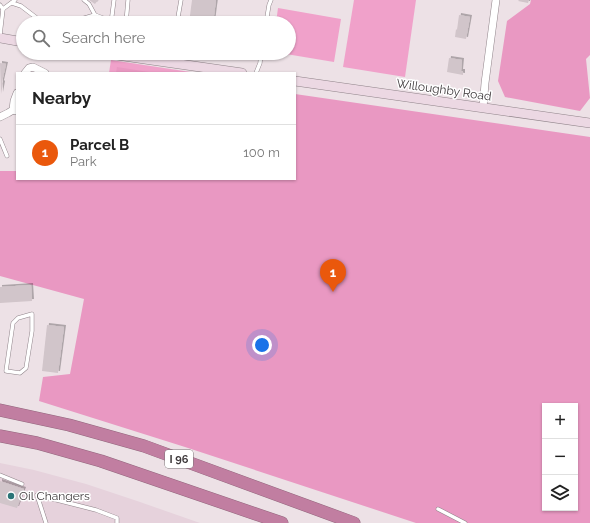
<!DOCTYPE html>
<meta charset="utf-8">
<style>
:root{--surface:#fff;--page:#f6f6f6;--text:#222;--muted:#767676;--line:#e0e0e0;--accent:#ea580c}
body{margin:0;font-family:Raleway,sans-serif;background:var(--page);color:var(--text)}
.controls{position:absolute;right:12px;bottom:12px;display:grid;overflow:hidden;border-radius:0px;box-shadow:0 1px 3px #0004}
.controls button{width:36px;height:36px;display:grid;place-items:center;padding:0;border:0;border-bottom:1px solid var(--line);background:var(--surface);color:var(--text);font:20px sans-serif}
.you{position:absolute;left:262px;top:345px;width:14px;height:14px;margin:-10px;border:3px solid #fff;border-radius:50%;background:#1a73e8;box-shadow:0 0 0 6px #1a73e833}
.badge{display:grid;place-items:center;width:26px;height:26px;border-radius:50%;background:var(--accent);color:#fff;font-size:13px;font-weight:700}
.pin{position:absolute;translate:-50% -33px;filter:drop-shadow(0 1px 2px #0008)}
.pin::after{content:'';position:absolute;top:21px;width:14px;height:12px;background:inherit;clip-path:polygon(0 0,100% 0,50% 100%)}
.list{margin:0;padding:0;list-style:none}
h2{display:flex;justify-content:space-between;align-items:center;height:52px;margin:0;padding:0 16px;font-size:17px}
h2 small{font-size:13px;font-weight:400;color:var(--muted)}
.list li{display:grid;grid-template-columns:26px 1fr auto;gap:12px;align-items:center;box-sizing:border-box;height:56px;padding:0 16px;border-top:1px solid var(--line)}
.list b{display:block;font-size:15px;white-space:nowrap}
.list p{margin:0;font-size:13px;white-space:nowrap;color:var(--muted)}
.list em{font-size:13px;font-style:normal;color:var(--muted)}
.icon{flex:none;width:22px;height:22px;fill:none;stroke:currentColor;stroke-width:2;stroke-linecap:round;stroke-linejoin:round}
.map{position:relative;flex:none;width:590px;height:523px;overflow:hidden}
.search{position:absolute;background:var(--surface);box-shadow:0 1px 3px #0004;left:16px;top:16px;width:280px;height:44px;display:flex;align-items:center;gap:10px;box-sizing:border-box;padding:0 14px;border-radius:22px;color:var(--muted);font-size:15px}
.panel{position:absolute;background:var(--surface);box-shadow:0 1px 3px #0004;left:16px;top:72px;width:280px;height:108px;border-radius:0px}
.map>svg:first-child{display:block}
.built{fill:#e6d2dc}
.green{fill:#f0a1ca}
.forest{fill:#e998c2;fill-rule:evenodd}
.building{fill:#d1c5ca;filter:url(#shadow)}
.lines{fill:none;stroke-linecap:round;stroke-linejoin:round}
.lane-casing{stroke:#8f8389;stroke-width:4.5}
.street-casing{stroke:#8f8389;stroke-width:8}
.secondary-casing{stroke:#8f8389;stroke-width:10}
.highway-casing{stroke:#93667d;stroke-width:13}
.lane{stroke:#fff;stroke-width:3.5}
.street{stroke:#fff;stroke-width:7}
.secondary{stroke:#ecd8e3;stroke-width:9}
.highway{stroke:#c17ea1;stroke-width:12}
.poi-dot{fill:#2b7577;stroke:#fff;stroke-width:1.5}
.labels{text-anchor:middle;stroke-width:3;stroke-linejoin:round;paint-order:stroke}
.shield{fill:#fff;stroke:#787476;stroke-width:1}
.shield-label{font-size:11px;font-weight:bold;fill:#3e393b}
.street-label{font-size:12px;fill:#3e393b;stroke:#fff}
.poi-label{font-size:12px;fill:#3e393b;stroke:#fff;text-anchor:start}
</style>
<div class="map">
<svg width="590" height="523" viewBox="0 0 590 523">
<defs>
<filter id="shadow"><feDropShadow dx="2" dy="-2" stdDeviation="0" flood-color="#0004"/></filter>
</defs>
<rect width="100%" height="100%" fill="#ede1e6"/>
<polygon class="built" points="0,463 34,470 86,484 140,502 200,523 0,523"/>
<g class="green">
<polygon points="354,0 416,0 405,77 343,67"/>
<polygon points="278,8 341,19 334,62 280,53 289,53 289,23 276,23"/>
<polygon points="111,60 197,73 109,73"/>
</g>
<g class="forest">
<polygon points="531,0 590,0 590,55 586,59 590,98 580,111 505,97 498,81 507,21 530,4"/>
<polygon points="117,67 155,73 116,73"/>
<path d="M295 94 590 137V523H416L185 447 39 401 43 377 70 374 84 299 0 276V171H17V179H295ZM545 406H575V508H545Z"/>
</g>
<g class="building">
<polygon points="89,0 98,0 95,4"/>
<polygon points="192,0 216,0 213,23 189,23"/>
<polygon points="519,0 529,0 528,3 518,1"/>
<polygon points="459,15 470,17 466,39 455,37 456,29 457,30"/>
<polygon points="449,58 462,60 461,71 463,71 463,75 447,72"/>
<polygon points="0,63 6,64 2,82 3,83 1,94"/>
<polygon points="31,285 32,301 0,303 0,287"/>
<polygon points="47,325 64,327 58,373 42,371"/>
<polygon points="0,481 24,489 17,508 0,503"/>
</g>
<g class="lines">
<defs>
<g id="lane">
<polyline points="84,0 89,4 95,15 111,21"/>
<polyline points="12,3 21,6 38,19 57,23 74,21 95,15"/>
<polyline points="0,5 3,9 0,35"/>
<polyline points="3,9 15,0"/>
<polyline points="111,23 114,0"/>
<polyline points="126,23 128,0"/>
<polyline points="177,23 181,0"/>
<polyline points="266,23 269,5 271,0"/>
<polyline points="171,62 173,53"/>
<polyline points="256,73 260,63 261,53"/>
<polyline points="0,139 7,156"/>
<polygon points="32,314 32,331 26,368 20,373 6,371 13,323 18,318"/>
<polyline points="0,475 22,484"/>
<polyline points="438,509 465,523"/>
<polyline points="46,523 37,495 96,510 117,518 117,523"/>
</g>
<g id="street">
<polyline points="25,73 29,68 33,67 45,73"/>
<polyline points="17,93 14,101 13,110 17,111"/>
<polyline points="483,108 485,83 496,0"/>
<polyline points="0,117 8,113 13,110"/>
</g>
<g id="secondary">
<polyline points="0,38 23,42"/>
<polyline points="103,53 242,73"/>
<polyline points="295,81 590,123"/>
</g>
<g id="highway">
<polyline points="0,410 69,425 144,446 354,523"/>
<polyline points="0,436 37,443 101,461 282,523"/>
</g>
</defs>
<use href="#lane" class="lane-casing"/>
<use href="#street" class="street-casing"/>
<use href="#secondary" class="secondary-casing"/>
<use href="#highway" class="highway-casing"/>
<use href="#lane" class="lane"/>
<use href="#street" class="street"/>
<use href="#secondary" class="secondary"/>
<use href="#highway" class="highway"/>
</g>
<circle class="poi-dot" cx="11" cy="496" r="4"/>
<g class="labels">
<rect class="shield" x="165" y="450" width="28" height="18" rx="3"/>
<g class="shield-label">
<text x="179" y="463">I 96</text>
</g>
<g class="street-label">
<text transform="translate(444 90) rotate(8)" y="4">Willoughby Road</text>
</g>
<g class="poi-label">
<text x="19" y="500">Oil Changers</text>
</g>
</g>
</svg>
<div class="controls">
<button>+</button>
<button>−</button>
<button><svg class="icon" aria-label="layers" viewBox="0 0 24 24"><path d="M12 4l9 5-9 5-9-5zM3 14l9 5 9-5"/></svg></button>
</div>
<div class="you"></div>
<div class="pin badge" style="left:333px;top:292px">1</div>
<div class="search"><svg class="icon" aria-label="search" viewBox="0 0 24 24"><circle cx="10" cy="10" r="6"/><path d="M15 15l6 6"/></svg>Search here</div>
<section class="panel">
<h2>Nearby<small></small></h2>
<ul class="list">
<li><span class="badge">1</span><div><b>Parcel B</b><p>Park</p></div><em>100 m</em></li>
</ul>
</section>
</div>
